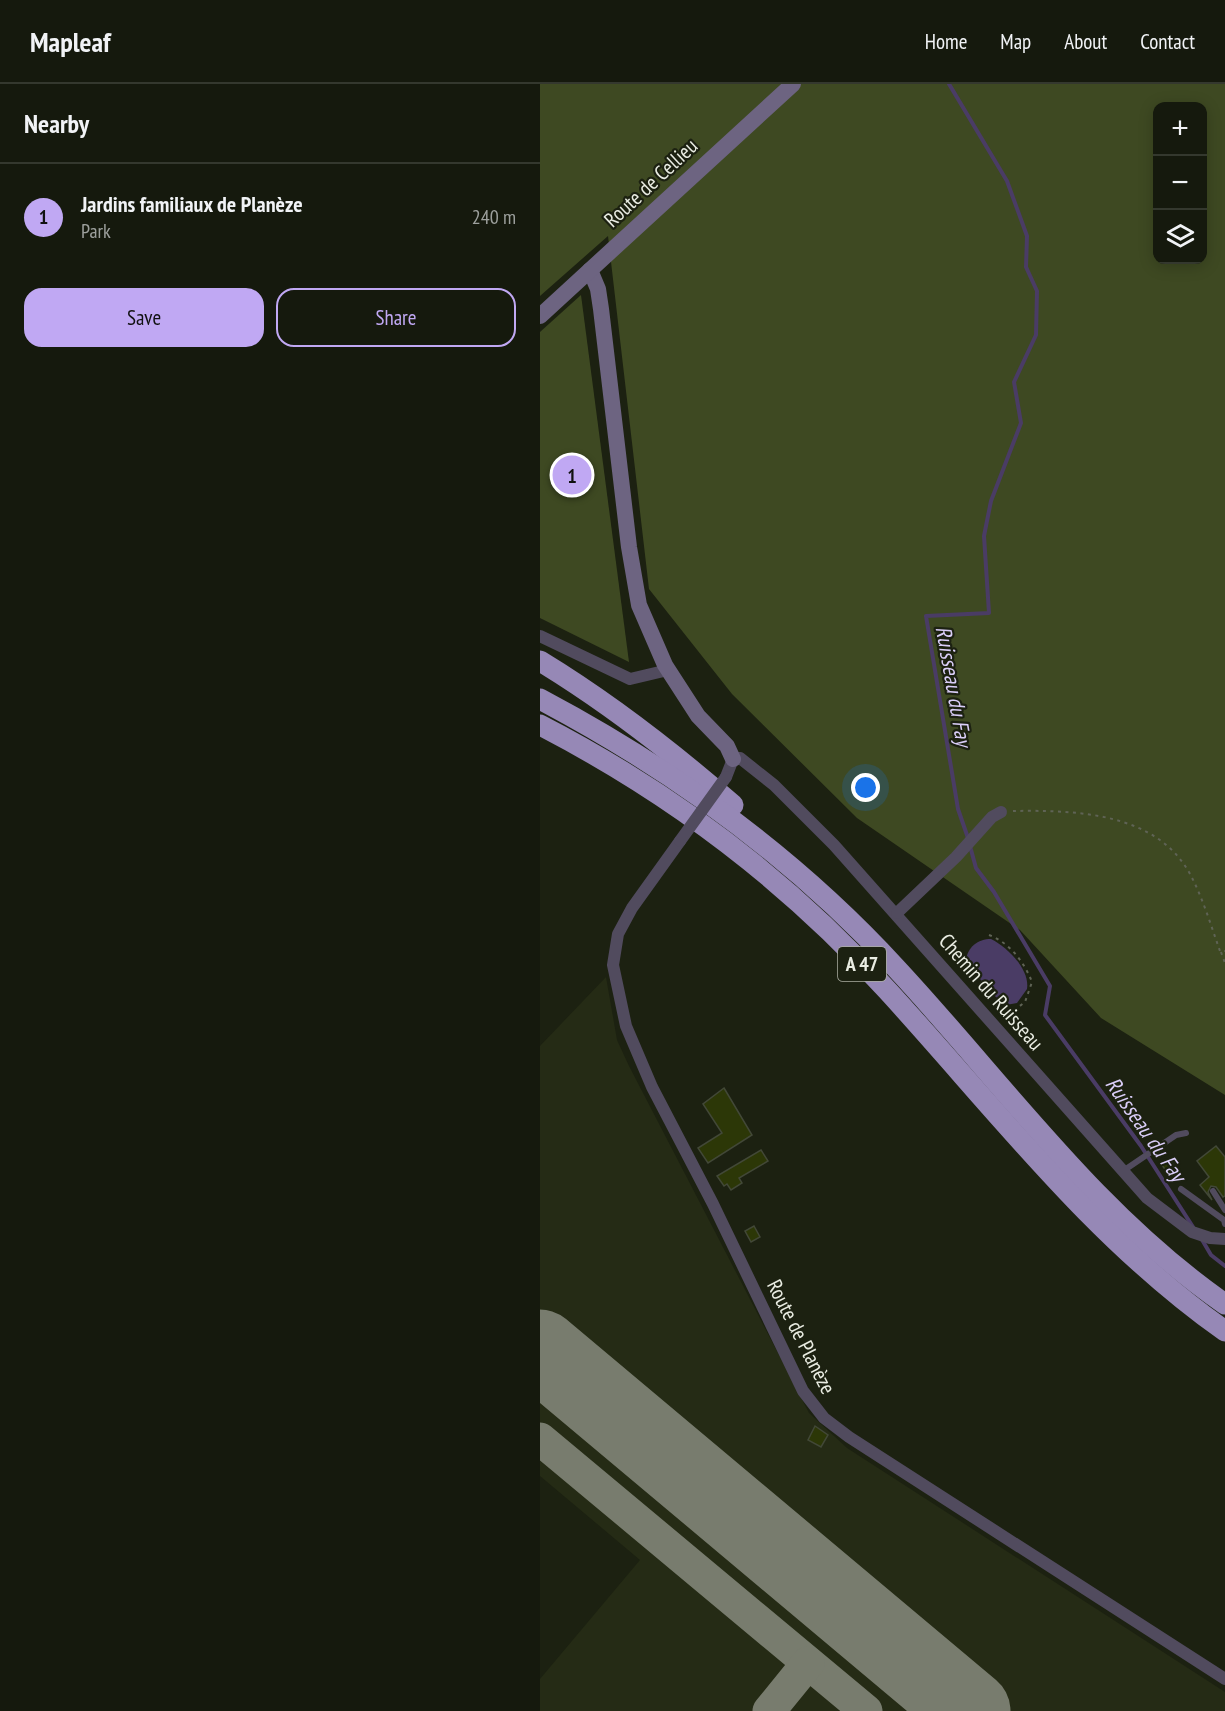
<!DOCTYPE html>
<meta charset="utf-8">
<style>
:root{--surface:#15190d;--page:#22261b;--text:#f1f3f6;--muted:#9da09d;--line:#34382e;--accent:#c0a8f3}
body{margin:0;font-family:"PT Sans Narrow",sans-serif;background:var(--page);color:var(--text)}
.controls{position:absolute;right:18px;top:18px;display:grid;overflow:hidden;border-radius:12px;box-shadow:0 3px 15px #0003}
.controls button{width:54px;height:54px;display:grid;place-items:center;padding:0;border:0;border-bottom:2px solid var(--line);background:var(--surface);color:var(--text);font:30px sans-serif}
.you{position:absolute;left:326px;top:704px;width:21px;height:21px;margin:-15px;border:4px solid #fff;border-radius:50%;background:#1a73e8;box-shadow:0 0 0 9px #1a73e833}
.badge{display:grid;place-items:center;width:39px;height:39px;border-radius:50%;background:var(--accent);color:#111;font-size:20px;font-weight:700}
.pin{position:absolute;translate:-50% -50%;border:3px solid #fff;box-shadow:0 2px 6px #0006}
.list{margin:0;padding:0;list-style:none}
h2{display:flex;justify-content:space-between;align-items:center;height:78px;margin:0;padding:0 24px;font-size:26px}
h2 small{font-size:20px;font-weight:400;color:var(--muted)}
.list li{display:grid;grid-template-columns:39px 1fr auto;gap:18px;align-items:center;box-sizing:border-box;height:108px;padding:0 24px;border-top:2px solid var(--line)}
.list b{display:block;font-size:22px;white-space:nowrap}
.list p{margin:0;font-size:20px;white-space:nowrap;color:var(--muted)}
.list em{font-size:20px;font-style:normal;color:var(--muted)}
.actions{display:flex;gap:12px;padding:18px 24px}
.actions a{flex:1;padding:14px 0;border:2px solid var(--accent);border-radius:18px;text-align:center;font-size:21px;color:var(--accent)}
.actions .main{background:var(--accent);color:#111}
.icon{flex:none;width:33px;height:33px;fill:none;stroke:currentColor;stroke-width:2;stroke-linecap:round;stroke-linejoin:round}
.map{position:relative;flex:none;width:685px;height:1627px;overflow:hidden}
header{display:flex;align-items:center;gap:36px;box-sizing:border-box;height:84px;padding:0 30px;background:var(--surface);border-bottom:2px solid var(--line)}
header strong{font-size:28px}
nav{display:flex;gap:33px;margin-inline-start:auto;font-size:21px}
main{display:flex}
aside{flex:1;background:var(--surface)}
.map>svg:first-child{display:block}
.built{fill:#252b15}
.green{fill:#3e4922;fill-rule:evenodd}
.water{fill:#4a3c65}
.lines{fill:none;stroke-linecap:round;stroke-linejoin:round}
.stream{stroke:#4a3c65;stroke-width:4}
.taxiway{stroke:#787c6e;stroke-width:33}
.runway{stroke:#787c6e;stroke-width:81}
.building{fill:#2c3707;stroke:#424837;stroke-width:1.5}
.path{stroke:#5f6355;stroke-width:2;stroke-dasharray:3 4.5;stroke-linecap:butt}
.lane{stroke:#514b5e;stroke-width:6}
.street{stroke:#514b5e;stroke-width:12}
.secondary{stroke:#6d6481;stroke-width:16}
.highway{stroke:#9688b6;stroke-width:21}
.street-bridge{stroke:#514b5e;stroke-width:12}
.labels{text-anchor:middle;stroke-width:4.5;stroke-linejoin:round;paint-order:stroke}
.shield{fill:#1c2111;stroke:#acafa3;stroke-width:1.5}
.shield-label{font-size:20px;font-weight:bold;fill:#e9ece2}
.street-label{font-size:21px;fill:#e9ece2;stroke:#1c2111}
.water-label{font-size:22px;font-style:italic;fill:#dacef8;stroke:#1c2111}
</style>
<header>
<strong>Mapleaf</strong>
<nav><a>Home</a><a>Map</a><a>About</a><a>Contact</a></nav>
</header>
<main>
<aside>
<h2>Nearby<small></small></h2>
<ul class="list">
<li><span class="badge">1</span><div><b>Jardins familiaux de Planèze</b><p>Park</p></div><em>240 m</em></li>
</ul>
<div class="actions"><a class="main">Save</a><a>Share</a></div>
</aside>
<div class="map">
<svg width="685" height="1627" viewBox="0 0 685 1627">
<rect width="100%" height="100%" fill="#1c2111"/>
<polygon class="built" points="66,893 77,956 89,982 269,1329 307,1364 685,1608 685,1627 0,1627 0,1595 100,1476 0,1392 0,962"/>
<g class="green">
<path d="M0 0H685V1011L561 934 480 846 317 734 192 610 109 505 68 152 0 212ZM618 22H662V176H618Z"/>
<polygon points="41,211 89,578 0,534 0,248"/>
</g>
<path class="water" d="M451 855C467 863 490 885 487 905L477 919 466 921 451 909 426 877C427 863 438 855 451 855Z"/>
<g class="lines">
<g class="stream">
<polyline points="409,0 467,97 487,152 486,183 497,207 496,251 474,298 481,339 451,417 444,452 449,529 386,532 418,725 428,754"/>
<polyline points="430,762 436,784 454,808 510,902 505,931 601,1062 653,1143"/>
<polyline points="661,1154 671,1171 685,1182"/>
</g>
<g class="taxiway">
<polyline points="0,1355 326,1627"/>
<polyline points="229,1627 268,1579"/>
</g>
<polyline class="runway" points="0,1266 430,1627"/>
</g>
<g class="building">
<polygon points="184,1004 212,1051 168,1079 158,1064 182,1049 163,1020"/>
<polygon points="676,1062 685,1073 685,1112 683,1113 676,1103 671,1102 668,1108 672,1116 660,1101 669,1093 657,1077"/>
<polygon points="221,1066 228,1077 199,1094 202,1099 191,1106 187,1100 184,1102 177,1092"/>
<polygon points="629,1075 638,1087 630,1092 621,1080"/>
<polygon points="214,1142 220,1153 211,1158 205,1147"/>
<polygon points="275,1342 288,1351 281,1363 268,1356"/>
</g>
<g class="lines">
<g class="path">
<path d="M473 727C535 726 616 728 650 790 663 814 671 842 680 867H685"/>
<path d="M449 851C470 859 484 878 492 898L485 918 463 935"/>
<polyline points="681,868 685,879"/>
</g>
<g class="lane">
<polyline points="583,1087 636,1051 646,1049"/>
<polyline points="641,1105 684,1136 685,1140"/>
<polyline points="673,1107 685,1126"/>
</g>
<g class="street">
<polyline points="0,552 90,595 128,586"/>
<polyline points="186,693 193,675 200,674 234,701 294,761 607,1114 652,1148 670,1154 685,1155"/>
<polyline points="140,757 92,824 78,850 73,881 86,942 112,1003 173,1120 263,1307 284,1334 309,1353 685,1595"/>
<polyline points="357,829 416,773 452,733 461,728"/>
</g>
<g class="secondary">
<polyline points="50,186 58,205 61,225 89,463 99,521 125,581 158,632 187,662 193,675"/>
<polyline points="0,232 253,0"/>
</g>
<g class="highway">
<path d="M0 577C69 619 132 668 193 721"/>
<path d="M0 615C132 685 255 774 356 884 462 998 555 1130 685 1220"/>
<path d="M0 641C130 708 249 798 347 906 456 1025 553 1154 685 1247"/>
</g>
<polyline class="street-bridge" points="140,757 186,693"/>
</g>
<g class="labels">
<rect class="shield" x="298" y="863" width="48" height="34" rx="4.5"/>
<g class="shield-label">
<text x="322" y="887">A 47</text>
</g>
<g class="street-label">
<text transform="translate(111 99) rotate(-43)" y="7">Route de Cellieu</text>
<text transform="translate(451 908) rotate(49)" y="7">Chemin du Ruisseau</text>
<text transform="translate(261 1253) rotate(63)" y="7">Route de Planèze</text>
</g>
<g class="water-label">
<text transform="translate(414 602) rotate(80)" y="8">Ruisseau du Fay</text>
<text transform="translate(606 1045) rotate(55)" y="8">Ruisseau du Fay</text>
</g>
</g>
</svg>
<div class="controls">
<button>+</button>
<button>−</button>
<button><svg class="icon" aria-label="layers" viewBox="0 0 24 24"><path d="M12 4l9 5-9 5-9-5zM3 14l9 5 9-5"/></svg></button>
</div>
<div class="you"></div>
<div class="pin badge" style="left:32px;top:391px">1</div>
</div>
</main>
